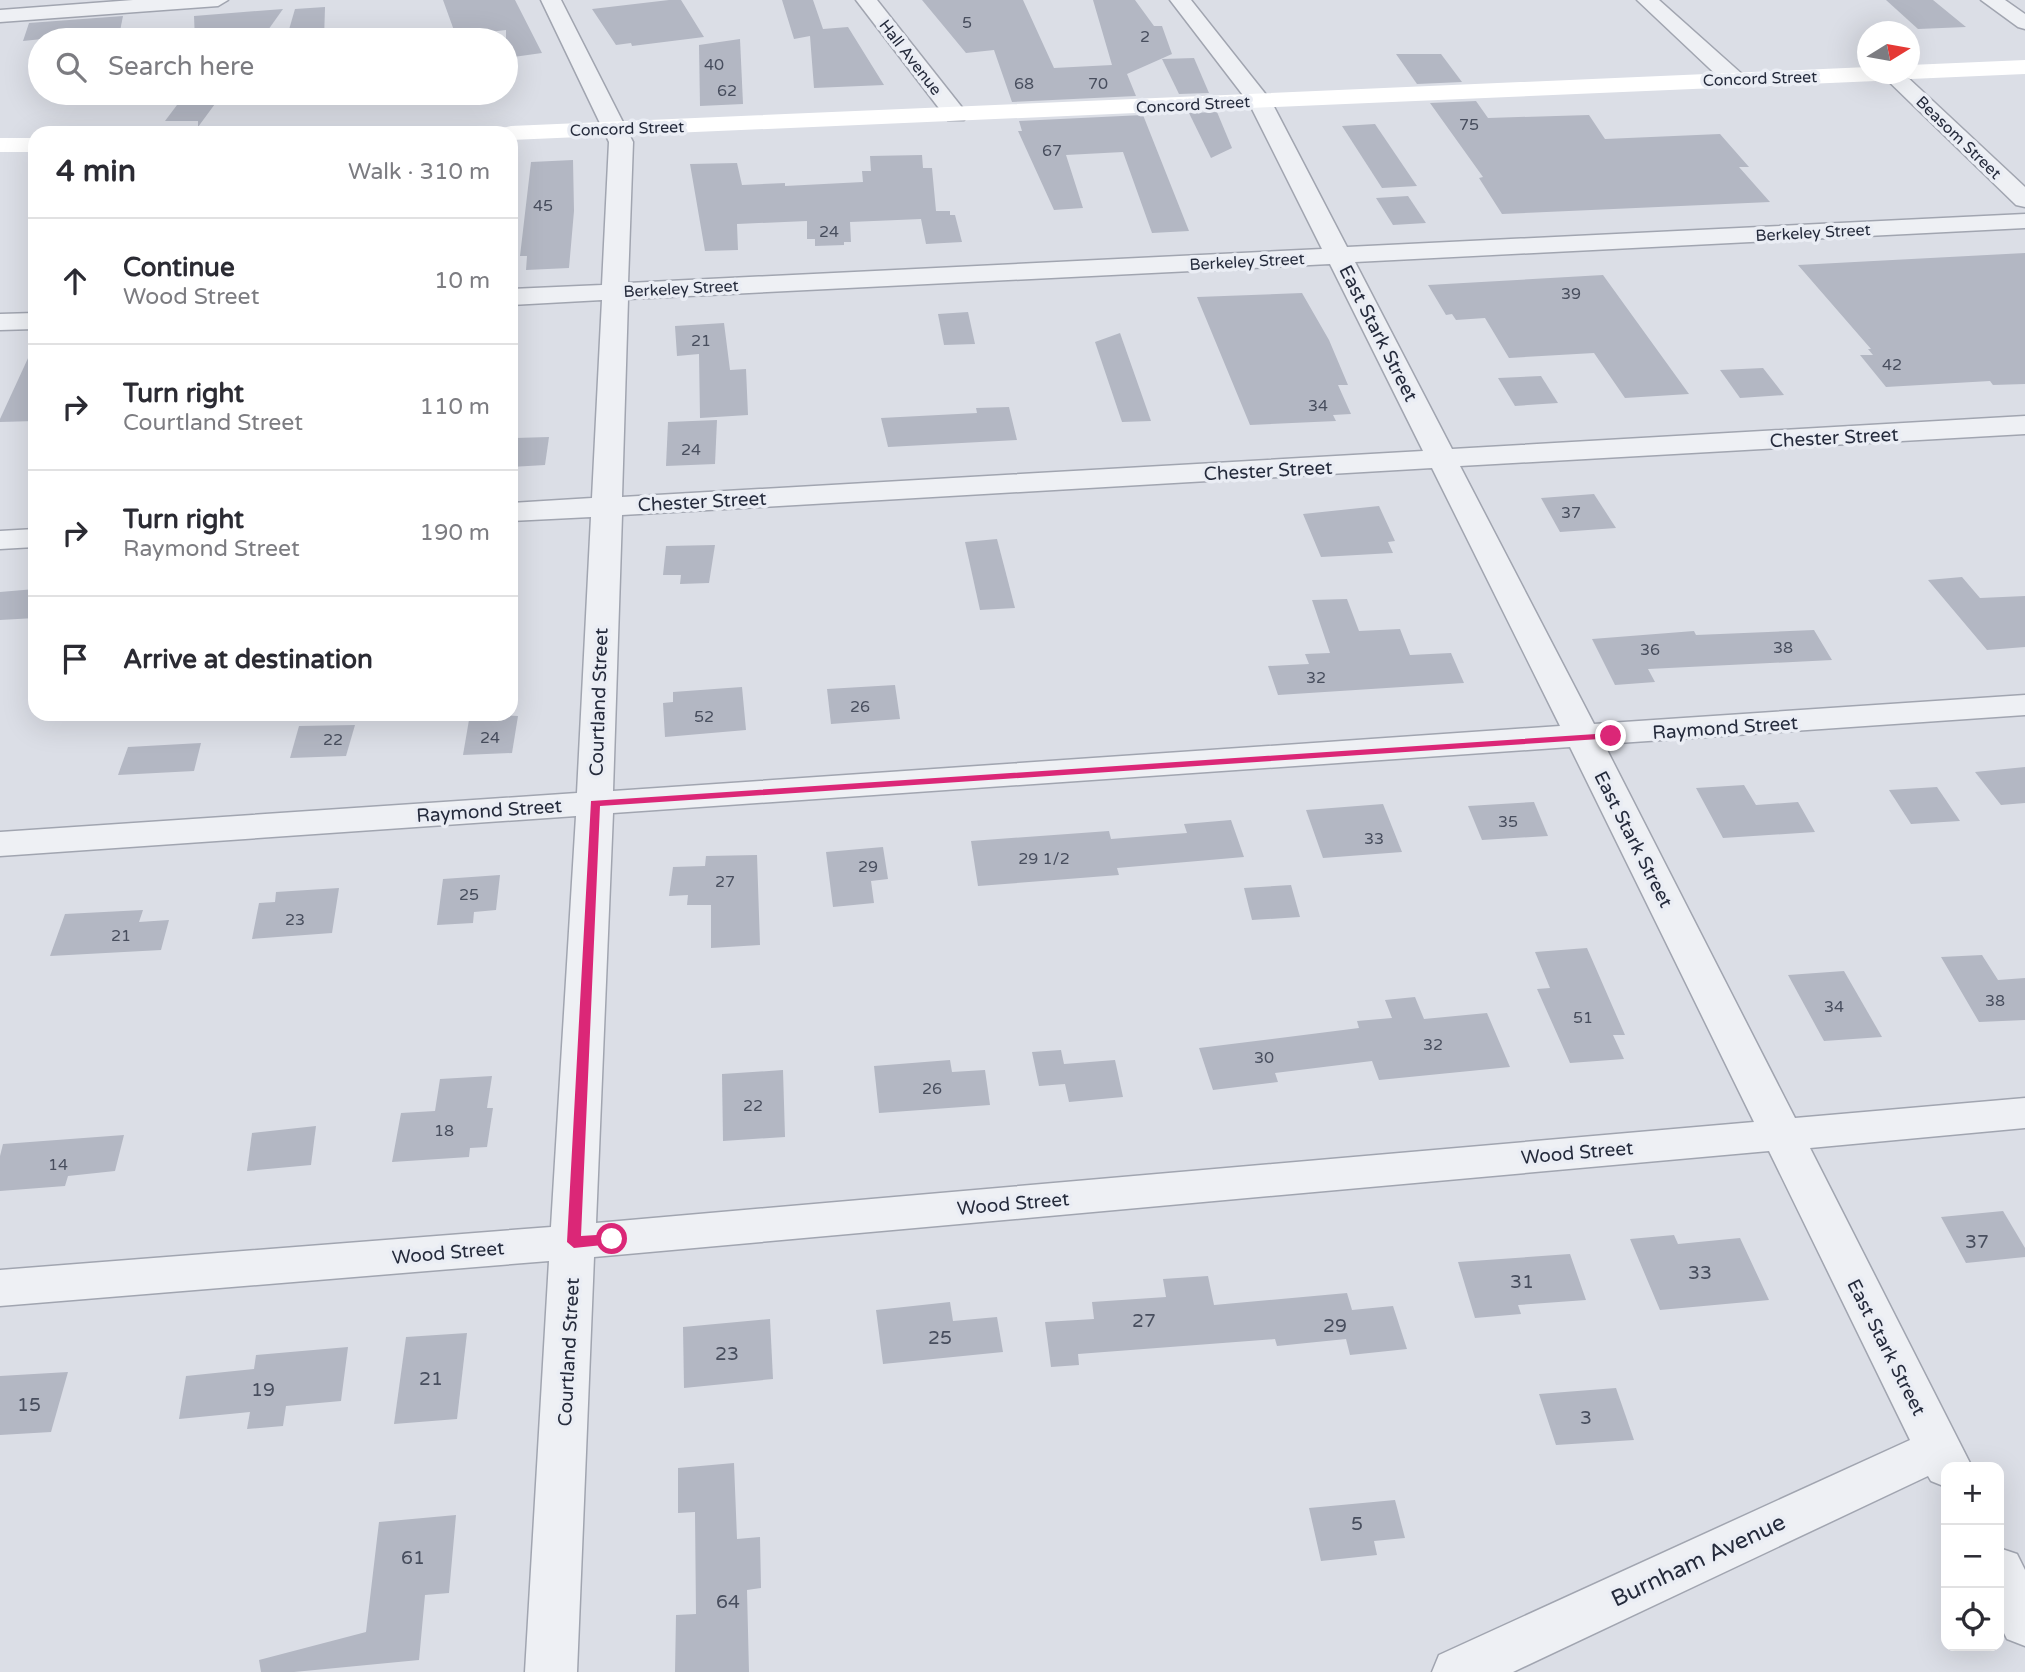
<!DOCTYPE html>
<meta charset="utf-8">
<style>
:root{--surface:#fff;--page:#f7f7f7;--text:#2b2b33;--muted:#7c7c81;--line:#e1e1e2}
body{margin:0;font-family:"Varela Round",sans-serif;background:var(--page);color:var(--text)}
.controls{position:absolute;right:21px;bottom:21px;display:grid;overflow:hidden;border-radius:14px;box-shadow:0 7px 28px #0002}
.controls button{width:63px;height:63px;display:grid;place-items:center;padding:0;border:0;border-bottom:2px solid var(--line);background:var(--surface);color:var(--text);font:35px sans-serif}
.compass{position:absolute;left:1857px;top:21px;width:63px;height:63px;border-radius:50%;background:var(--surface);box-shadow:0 7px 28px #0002;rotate:79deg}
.stop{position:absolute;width:21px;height:21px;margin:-16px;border:5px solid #db2777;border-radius:50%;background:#fff}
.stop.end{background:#db2777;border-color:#fff;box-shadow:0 2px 7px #0008}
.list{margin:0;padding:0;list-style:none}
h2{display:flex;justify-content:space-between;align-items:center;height:91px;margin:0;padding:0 28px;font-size:30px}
h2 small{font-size:23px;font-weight:400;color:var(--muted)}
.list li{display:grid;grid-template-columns:46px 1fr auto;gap:21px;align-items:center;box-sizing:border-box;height:126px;padding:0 28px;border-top:2px solid var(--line)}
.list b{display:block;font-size:26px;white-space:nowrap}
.list p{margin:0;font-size:23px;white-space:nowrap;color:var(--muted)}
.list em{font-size:23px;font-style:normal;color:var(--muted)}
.icon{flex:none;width:38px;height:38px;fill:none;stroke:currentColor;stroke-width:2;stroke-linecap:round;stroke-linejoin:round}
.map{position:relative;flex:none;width:2025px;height:1672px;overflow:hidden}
.search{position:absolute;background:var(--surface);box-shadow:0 7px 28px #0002;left:28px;top:28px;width:490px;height:77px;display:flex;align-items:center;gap:18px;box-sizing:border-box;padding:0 24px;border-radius:38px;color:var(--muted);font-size:26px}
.panel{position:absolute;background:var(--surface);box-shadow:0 7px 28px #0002;left:28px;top:126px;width:490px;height:595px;border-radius:21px}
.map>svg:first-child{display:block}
.building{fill:#b3b7c3}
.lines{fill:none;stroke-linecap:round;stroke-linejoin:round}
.minor-casing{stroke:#a1a5b0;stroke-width:3}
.minor{fill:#eef0f4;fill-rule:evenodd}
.secondary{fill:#fff;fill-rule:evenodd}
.route{fill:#db2777}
.labels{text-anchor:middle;stroke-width:7;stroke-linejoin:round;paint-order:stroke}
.number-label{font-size:16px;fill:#484e5e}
.far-street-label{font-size:16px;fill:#252b3c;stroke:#eaedf4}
.street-label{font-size:19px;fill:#252b3c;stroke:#eaedf4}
.near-number-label{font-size:19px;fill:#484e5e}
.near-street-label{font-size:23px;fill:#252b3c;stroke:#eaedf4}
</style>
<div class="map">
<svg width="2025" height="1672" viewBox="0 0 2025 1672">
<rect width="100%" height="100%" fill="#dbdee6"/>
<g class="building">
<polygon points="443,0 515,0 542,53 506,58 506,30 456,36"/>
<polygon points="669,0 681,0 704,37 632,46 631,43 616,45 592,9"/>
<polygon points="782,0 813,0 823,29 848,27 884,85 814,88 810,36 794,39"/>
<polygon points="922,0 1023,0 1054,68 1112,65 1093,0 1135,0 1154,26 1162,26 1172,54 1127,74 1136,96 1012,102 994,50 966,53"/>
<polygon points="1886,0 1933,0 1966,27 1918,29"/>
<polygon points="325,7 324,40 286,40 295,9"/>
<polygon points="283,9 261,40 195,40 194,16"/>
<polygon points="123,16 120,31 23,41 29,23"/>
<polygon points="740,39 743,104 700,106 699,45"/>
<polygon points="1396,54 1441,54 1462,82 1417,84"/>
<polygon points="1194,58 1209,93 1179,94 1162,59"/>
<polygon points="186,93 223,93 198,127 198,121 165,121"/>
<polygon points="1476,101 1488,118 1589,115 1605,139 1720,134 1749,167 1739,167 1770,202 1502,214 1479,178 1483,177 1430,103"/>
<polygon points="1217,112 1232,148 1211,158 1189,113"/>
<polygon points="1143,115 1189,231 1152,233 1123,152 1066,155 1083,208 1054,210 1018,131 1022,131 1019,121"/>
<polygon points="1375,124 1417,186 1382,188 1342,126"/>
<polygon points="922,155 923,168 932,168 936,211 950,211 950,215 955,215 962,242 926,244 921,219 850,222 851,242 844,242 844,245 815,246 815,239 807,239 807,221 737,224 738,250 705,251 690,164 737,163 742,185 785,183 785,186 863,182 862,171 871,171 870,156"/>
<polygon points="573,160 574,211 569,268 526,270 527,256 520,256 531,162"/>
<polygon points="1408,196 1426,223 1393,225 1376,198"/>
<polygon points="2025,253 2025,384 1993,385 1990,381 1886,387 1860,355 1873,355 1868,349 1871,349 1798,265"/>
<polygon points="1603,275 1689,394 1625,398 1594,353 1509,358 1485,318 1456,320 1452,314 1446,315 1428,285"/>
<polygon points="1302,293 1329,340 1348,385 1338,385 1351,414 1333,415 1336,421 1250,425 1197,297"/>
<polygon points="968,312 975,344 944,345 938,314"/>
<polygon points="724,323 730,370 746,369 748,415 700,418 699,354 677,356 675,326"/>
<polygon points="1120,333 1151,421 1122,422 1095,342"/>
<polygon points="35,343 35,421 0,422 0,419"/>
<polygon points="1763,368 1784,395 1740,398 1720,370"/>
<polygon points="1541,376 1558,403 1515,406 1498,378"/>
<polygon points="1009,407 1017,440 888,447 881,418 977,413 976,408"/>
<polygon points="717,420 715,464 666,466 668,422"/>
<polygon points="549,437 545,465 511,467 515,438"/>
<polygon points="1594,494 1616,528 1560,532 1541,498"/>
<polygon points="1379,506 1395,541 1388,542 1393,553 1321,557 1303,514"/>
<polygon points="997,539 1015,608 980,610 965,542"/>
<polygon points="715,545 709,583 680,584 681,575 663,575 666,546"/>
<polygon points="1962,577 1980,598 2025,596 2025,647 1987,650 1928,580"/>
<polygon points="35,589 35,618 0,620 0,592"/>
<polygon points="1347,599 1359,631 1400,629 1410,655 1451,653 1464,683 1278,695 1268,666 1309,664 1305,654 1330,653 1312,600"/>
<polygon points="1814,630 1832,660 1648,669 1655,682 1615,685 1592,639 1694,631 1696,635"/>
<polygon points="895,685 900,719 831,724 827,689"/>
<polygon points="742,687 746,730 665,737 663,703 673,702 673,692"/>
<polygon points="470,714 518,716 512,753 463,755"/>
<polygon points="355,725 346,756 290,758 299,726"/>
<polygon points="201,743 194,771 118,775 128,747"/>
<polygon points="2025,767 2025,803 2001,805 1975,772"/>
<polygon points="1744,785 1756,805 1798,802 1815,832 1723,838 1696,788"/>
<polygon points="1937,787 1960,821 1911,824 1889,790"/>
<polygon points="1534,802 1548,836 1482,840 1468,806"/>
<polygon points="1383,804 1402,852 1323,858 1306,810"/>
<polygon points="1231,820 1244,857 1117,868 1119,875 978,886 971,841 1109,831 1111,839 1187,833 1184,824"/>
<polygon points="883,847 888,879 871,881 874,903 833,907 826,852"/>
<polygon points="757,855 760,945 711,948 711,905 687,905 688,895 669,896 673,867 705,866 706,856"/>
<polygon points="500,875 496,910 474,912 473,923 437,925 443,879"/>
<polygon points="1291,885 1300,917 1252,920 1244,888"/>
<polygon points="339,888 332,933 252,939 259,903 275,902 276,892"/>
<polygon points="143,910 139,922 169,920 161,950 50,956 65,914"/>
<polygon points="1587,948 1625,1035 1613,1035 1624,1059 1570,1063 1537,989 1550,988 1535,952"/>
<polygon points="1982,955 1998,980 2025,978 2025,1020 1979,1022 1941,957"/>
<polygon points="1844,971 1882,1037 1824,1041 1788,975"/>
<polygon points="1415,997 1424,1019 1487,1013 1510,1067 1379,1080 1372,1061 1275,1073 1278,1082 1213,1090 1199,1048 1359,1028 1357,1021 1392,1018 1385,1000"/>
<polygon points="1061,1050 1064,1064 1115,1060 1123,1097 1069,1102 1065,1084 1039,1086 1032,1052"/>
<polygon points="950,1060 952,1072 985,1070 990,1105 879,1113 874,1066"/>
<polygon points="783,1070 785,1137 723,1141 722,1074"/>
<polygon points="492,1076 487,1108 493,1108 487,1147 470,1148 469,1157 392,1162 401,1113 435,1111 440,1079"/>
<polygon points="316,1126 311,1165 247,1171 252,1133"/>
<polygon points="124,1135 115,1171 68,1176 65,1186 0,1191 0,1156 3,1144"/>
<polygon points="2003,1211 2025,1248 2025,1257 1966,1263 1941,1217"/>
<polygon points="1674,1235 1678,1244 1740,1238 1769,1300 1660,1310 1630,1239"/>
<polygon points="1570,1254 1586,1300 1518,1305 1521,1314 1475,1318 1458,1262"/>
<polygon points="1208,1276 1214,1305 1347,1293 1352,1310 1393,1306 1407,1349 1350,1355 1346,1339 1277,1346 1275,1339 1078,1354 1079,1365 1051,1367 1045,1322 1094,1319 1092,1302 1166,1297 1163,1279"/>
<polygon points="950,1302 953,1321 997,1317 1003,1352 883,1364 876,1310"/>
<polygon points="770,1319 773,1379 684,1388 683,1327"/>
<polygon points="467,1333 457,1419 394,1424 406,1337"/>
<polygon points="348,1347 341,1401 286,1406 283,1426 247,1429 250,1412 179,1419 186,1376 254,1369 256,1355"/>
<polygon points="68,1372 51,1432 0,1435 0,1376"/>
<polygon points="1616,1388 1634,1440 1556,1445 1539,1394"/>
<polygon points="734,1463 737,1539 760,1537 761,1588 747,1590 749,1672 675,1672 676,1615 696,1614 695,1512 678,1513 678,1468"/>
<polygon points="1395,1500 1405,1538 1374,1541 1377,1555 1321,1561 1309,1508"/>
<polygon points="456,1515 449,1593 425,1595 419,1660 294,1672 261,1672 259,1660 366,1632 379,1522"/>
</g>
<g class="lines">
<defs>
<g id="minor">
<polygon points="133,0 228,0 218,6 0,22 0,10"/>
<path d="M541 0H561L633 142 628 283 1322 249 1249 103 1170 0H1191L1271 101 1347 247 2025 214V228L1355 262 1452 449 2025 416V434L1460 466 1594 724 2025 695V715L1604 744 1795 1118 2025 1098V1128L1810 1148 1972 1467H1946V1487L1931 1481 1928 1476 1513 1672H1432L1439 1655 1910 1440 1769 1151 594 1257 577 1672H525L549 1261 0 1306V1270L551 1227 576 816 0 856V832L577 793 591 517 511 521V503L592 498 602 300 511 305V289L602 285 609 142ZM1330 264 1423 451 622 497 628 299ZM1432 468 1560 726 613 791 622 515ZM1570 747 1754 1122 596 1223 613 813Z"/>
<polygon points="856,0 877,0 964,110 967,115 964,120 948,120"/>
<polygon points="1637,0 1659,0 1742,74 1745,79 1742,84 1726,84"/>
<polygon points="1981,0 2005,0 2025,14 2025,29 2018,27"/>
<polygon points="1881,74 1904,74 2025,187 2025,207 2016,205"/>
<polygon points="35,313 35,329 0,330 0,314"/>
<polygon points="35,529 35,547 0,549 0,531"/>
<polygon points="1999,1548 2017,1554 2025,1570 2025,1646 2007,1639 1999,1623"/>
</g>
</defs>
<use href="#minor" class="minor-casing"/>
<use href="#minor" class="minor"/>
<g class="secondary">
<polygon points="2025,60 2025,74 1910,79 1900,74 1910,74 1910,65"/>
<polygon points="1868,67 1868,74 1888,74 1884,79 1876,81 511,140 511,133 499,133 502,128 511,126"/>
<rect x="0" y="138" width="35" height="14"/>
</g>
</g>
<polygon class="route" points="1611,733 1615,734 1615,738 600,806 581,1236 612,1234 619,1239 612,1244 574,1248 567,1242 591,801"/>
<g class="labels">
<g class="number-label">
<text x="967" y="28">5</text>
<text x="1145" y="42">2</text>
<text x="714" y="70">40</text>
<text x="1024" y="89">68</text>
<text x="1098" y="89">70</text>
<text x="727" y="96">62</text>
<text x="1469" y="130">75</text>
<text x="1052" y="156">67</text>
<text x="543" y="211">45</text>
<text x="829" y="237">24</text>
<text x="1571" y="299">39</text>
<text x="701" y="346">21</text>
<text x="1892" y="370">42</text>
<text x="1318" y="411">34</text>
<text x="691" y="455">24</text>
<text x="1571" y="518">37</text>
<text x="1783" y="653">38</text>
<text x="1650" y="655">36</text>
<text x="1316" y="683">32</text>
<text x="860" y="712">26</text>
<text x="704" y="722">52</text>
<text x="490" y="743">24</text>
<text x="333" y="745">22</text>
<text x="1508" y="827">35</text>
<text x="1374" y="844">33</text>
<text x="1044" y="864">29 1/2</text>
<text x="868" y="872">29</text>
<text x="725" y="887">27</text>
<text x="469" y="900">25</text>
<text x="295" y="925">23</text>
<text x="121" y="941">21</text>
<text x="1995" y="1006">38</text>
<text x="1834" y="1012">34</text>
<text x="1583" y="1023">51</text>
<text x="1433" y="1050">32</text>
<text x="1264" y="1063">30</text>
<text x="932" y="1094">26</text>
<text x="753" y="1111">22</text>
<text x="444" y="1136">18</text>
<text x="58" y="1170">14</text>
</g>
<g class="far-street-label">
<text transform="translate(911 57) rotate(52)" y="6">Hall Avenue</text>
<text transform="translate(1760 78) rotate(-2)" y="6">Concord Street</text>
<text transform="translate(1193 104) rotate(-3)" y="6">Concord Street</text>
<text transform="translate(627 128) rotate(-2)" y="6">Concord Street</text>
<text transform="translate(1959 137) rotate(44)" y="6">Beasom Street</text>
<text transform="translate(1813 232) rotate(-3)" y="6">Berkeley Street</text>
<text transform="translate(1247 261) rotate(-3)" y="6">Berkeley Street</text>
<text transform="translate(681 288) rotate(-3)" y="6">Berkeley Street</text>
</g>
<g class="street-label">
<text transform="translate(1379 333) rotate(63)" y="7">East Stark Street</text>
<text transform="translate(1834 437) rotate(-3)" y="7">Chester Street</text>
<text transform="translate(1268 470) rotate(-3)" y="7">Chester Street</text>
<text transform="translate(702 501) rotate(-3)" y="7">Chester Street</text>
<text transform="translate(598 702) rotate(-88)" y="7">Courtland Street</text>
<text transform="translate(1725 727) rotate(-4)" y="7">Raymond Street</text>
<text transform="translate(489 810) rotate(-4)" y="7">Raymond Street</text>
<text transform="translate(1634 839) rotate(63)" y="7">East Stark Street</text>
<text transform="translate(1577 1152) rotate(-5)" y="7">Wood Street</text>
<text transform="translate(1013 1203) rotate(-5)" y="7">Wood Street</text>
<text transform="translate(448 1252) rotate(-5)" y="7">Wood Street</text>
<text transform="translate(1887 1347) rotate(63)" y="7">East Stark Street</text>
<text transform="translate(568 1352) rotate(-87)" y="7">Courtland Street</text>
</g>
<g class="near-number-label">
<text x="1977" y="1248">37</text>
<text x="1700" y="1279">33</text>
<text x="1522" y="1288">31</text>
<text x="1144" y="1327">27</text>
<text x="1335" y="1332">29</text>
<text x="940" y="1344">25</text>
<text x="727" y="1360">23</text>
<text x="431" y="1385">21</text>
<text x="263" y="1396">19</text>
<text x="29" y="1411">15</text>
<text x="1586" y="1424">3</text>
<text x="1357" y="1530">5</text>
<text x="413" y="1564">61</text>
<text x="728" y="1608">64</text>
</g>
<g class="near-street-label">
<text transform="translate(1698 1560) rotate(-25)" y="8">Burnham Avenue</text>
</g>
</g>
</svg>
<div class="controls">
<button>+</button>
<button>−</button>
<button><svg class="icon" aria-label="locate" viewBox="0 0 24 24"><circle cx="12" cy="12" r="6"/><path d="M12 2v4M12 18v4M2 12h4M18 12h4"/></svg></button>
</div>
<svg class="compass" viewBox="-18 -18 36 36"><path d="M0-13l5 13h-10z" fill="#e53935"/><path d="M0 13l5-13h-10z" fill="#7c7c81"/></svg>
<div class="stop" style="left:612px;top:1239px"></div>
<div class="stop end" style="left:1611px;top:736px"></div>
<div class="search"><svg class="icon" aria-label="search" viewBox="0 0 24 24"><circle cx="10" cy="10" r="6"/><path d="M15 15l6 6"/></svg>Search here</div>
<section class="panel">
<h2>4 min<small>Walk · 310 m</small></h2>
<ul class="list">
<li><svg class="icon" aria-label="ahead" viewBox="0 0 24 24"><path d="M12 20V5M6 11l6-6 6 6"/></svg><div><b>Continue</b><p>Wood Street</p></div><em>10 m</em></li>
<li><svg class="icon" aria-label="right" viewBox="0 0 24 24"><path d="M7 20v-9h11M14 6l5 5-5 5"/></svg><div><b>Turn right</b><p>Courtland Street</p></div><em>110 m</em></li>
<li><svg class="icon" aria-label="right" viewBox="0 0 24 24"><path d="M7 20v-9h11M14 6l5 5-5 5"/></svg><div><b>Turn right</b><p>Raymond Street</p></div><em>190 m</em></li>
<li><svg class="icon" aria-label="arrive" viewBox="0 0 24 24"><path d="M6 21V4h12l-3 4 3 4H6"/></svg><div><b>Arrive at destination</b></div></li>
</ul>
</section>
</div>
